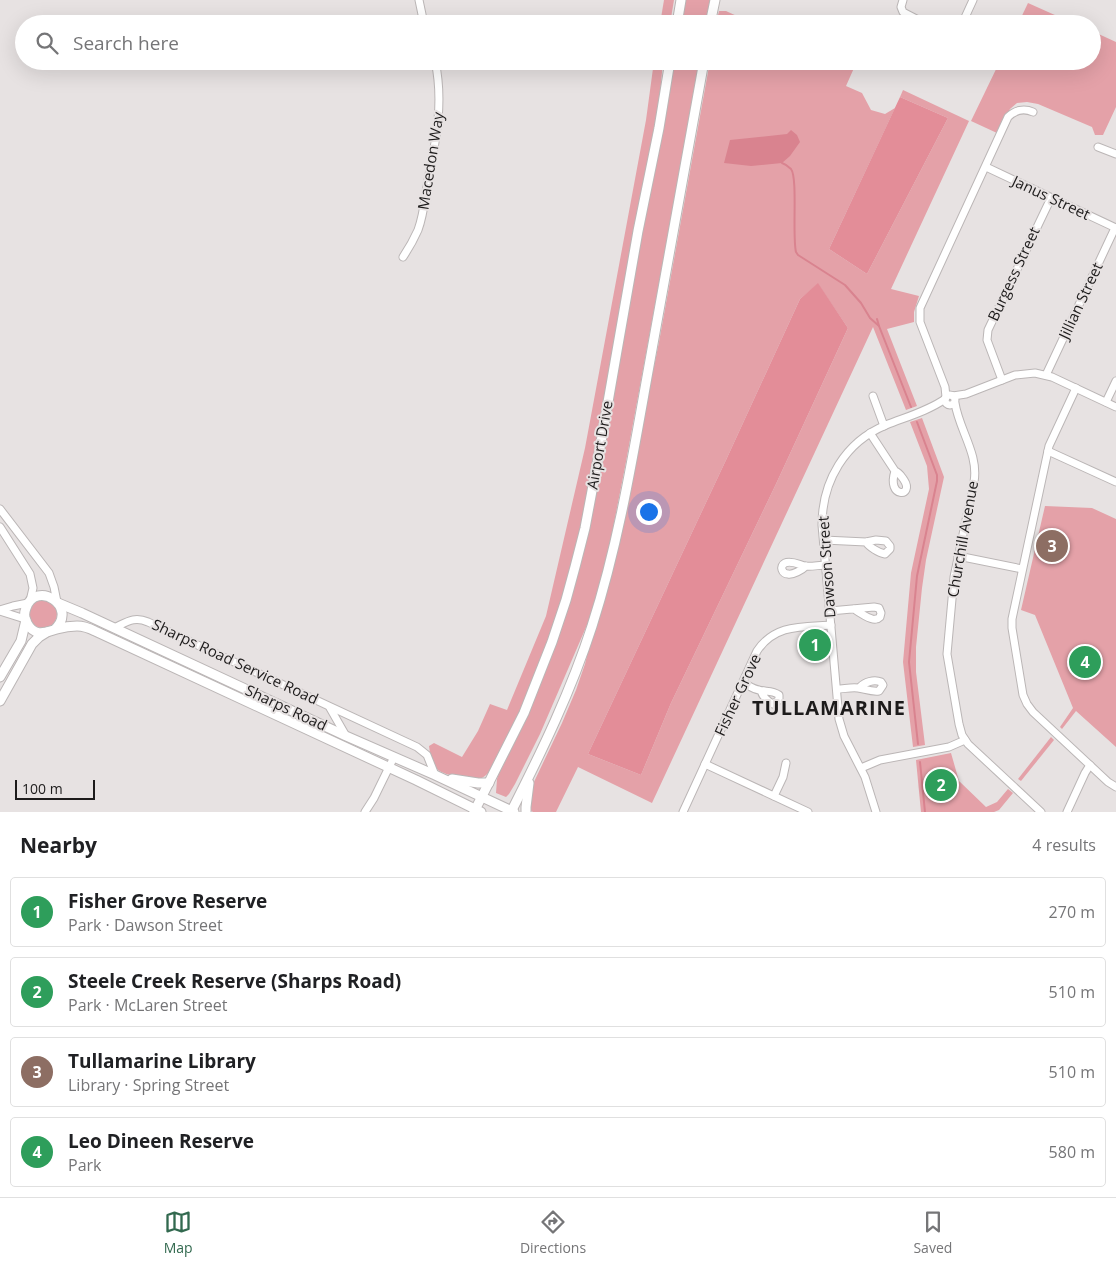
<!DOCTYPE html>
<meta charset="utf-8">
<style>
:root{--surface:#fff;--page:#f2f2f2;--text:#202124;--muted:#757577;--line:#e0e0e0;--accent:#32694f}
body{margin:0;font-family:"Open Sans",sans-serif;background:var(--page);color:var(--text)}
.scale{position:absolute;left:15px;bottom:12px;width:80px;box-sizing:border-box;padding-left:5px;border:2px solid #1d1b1b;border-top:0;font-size:14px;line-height:18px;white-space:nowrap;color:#1d1b1b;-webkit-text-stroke:4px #e7e2e2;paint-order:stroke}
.you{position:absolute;left:648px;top:511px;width:18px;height:18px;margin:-12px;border:4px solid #fff;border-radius:50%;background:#1a73e8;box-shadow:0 0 0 8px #1a73e833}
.badge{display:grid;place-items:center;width:32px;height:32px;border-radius:50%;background:var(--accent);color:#fff;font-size:16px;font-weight:700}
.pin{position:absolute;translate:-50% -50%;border:2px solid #fff;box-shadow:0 1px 5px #0006}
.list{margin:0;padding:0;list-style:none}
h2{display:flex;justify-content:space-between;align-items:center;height:65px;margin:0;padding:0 20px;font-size:21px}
h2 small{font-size:16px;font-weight:400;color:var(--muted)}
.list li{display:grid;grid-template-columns:32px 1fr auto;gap:15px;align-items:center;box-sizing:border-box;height:70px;margin:0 10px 10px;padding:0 10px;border:1px solid var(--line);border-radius:5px}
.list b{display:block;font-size:19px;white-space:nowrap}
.list p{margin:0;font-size:16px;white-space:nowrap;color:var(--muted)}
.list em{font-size:16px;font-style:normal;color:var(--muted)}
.icon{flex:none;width:28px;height:28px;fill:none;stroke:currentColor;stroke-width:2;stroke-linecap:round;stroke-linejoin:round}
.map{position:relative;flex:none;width:1116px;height:812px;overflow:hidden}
.search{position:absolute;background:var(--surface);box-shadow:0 5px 20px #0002;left:15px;right:15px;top:15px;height:55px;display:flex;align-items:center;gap:12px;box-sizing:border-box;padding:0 18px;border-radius:28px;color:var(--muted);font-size:19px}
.sheet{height:385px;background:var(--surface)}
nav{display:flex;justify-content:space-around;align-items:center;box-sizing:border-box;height:70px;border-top:1px solid var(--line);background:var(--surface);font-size:14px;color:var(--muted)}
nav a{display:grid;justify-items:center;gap:2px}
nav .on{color:var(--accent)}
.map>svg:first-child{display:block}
.green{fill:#e4a1a8;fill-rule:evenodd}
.forest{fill:#e38d98}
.water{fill:#d9838f}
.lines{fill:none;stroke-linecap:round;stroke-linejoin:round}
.stream{stroke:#d9838f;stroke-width:2}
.minor-casing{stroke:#bbb6b6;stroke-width:9}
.major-casing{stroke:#bbb6b6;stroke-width:11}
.minor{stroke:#fff;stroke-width:7}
.major{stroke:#fff;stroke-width:9}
.labels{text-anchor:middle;stroke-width:4;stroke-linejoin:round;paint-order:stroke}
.street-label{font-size:15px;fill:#1d1b1b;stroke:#e7e2e2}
.district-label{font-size:20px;font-weight:bold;letter-spacing:1px;fill:#1d1b1b;stroke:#e7e2e2}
</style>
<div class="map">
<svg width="1116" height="812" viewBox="0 0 1116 812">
<rect width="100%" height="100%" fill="#e7e2e2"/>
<g class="green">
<polygon points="664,0 674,0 670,24 660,24"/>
<polygon points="684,0 711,0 706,24 680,24"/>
<polygon points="1028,3 1075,24 1018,24"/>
<polygon points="719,11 726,11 739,17 755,18 768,24 716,24"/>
<polygon points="1092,31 1116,42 1116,107 1103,135 1095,135 1092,127 1038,104 1027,102 1017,103 1010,109 997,133 971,121 1000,61 1092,61"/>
<path d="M654 61H663L660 95 578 541C567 580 557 618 544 655 530 694 510 732 491 770 488 773 484 778 479 779 470 781 443 775 437 769 431 763 430 753 429 746L434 743 462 757 478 731 490 704 507 710 546 616 585 448 646 120Z"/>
<polygon points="673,61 700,61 625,467 605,569 593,611 540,734 515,784 509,794 506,797 496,793 497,779 500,769 567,605"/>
<path d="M710 61H856L854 68 846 86 862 93 871 110 885 114 895 108 829 249 867 274 948 118 900 97 903 90 969 121 891 289 919 296 914 312V322L887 329 917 406 906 410 873 327 652 803 578 767 556 812H533L530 810V791L533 784 562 723 576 690 585 664 590 643 613 569 630 496 644 415 659 342ZM818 284 848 328 776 484 671 703 641 775 588 754 726 460 800 299Z"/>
<polygon points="922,418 944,477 926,560 922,588 916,647 916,672 925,745 913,747 903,662 911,573 929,489 927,466 910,422"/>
<polygon points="1045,506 1092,508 1116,519 1116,747 1076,711 1062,729 1060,727 1073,708 1035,615 1021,610"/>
<circle cx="43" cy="614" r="14"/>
<polygon points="823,632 827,635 828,656 802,658 800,634"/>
<polygon points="1051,737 1054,740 1021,781 1018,779"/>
<polygon points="951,753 959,781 986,807 997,802 1008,789 1013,793 999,810 994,812 921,812 916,760"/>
</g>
<g class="forest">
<polygon points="900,97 948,118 867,274 829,249"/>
<polygon points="818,283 848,328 776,484 671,703 641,775 588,754 726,460 800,299"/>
</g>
<polygon class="water" points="791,130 797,135 800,142 790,156 782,163 751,166 724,163 730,140 787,134"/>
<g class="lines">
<g class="stream">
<path d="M782 163C785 164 789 167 791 169 798 178 792 236 796 252L798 255 845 285 861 303 870 318 879 326 911 407"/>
<polyline points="877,319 879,326"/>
<polyline points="917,422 937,475 937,481 917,576 909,662 918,744"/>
<polyline points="920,762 925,812"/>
</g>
<defs>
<g id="minor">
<polyline points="419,0 424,24"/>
<polyline points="903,0 901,7 903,12 926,24"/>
<polyline points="962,24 973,0"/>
<polyline points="1098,147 1116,154"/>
<polyline points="986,167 1116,228"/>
<path d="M403 257C409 248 414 239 418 230 424 214 425 197 428 180 436 140 444 102 435 61"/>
<polyline points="1046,375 1115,228"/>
<polyline points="1002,380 987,340 988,330 1051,198"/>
<polyline points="1076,388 1049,446 1012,619 1012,628 1023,695 1027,704 1033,712 1108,782 1116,787"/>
<circle cx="950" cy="400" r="5"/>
<polyline points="873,396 884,426"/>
<polyline points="953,396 966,394 1015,375 1035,373 1052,377 1116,407"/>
<path d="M946 397 945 387 920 322V308L1008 117C1015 110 1024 108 1033 112"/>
<polyline points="1106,402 1116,381"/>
<path d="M955 403C959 430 979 454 974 482L954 577 947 654 959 724 962 735 968 744 1041 812"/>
<path d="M870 433 895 471C900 473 901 476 904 480 915 497 886 499 895 471"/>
<polyline points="1048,451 1116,482"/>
<polyline points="0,509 49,573 54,587 57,602"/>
<polyline points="0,527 30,574 33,588 30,601"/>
<path d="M824 540 866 542 876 540 886 541 890 546V549L885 554C879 553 869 547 866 542"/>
<polyline points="958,556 1022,569"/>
<path d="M806 566C802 570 793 575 788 574 782 574 779 566 785 563 791 560 800 565 805 566 811 567 819 565 826 565"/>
<polyline points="0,610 13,606 28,603"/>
<polyline points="0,611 25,619"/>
<path d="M830 611 874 607 879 608 881 613 880 617C879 618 878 619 876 619 872 621 858 612 854 609"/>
<path d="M114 628C127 622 134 616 148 622L417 747 427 755 435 775"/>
<path d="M743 683C748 685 753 689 759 690 766 692 772 690 779 695V700L773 704C767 701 763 697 761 691"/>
<path d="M837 689C843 689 852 687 858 688 865 689 871 692 879 691L883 685 881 682C874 679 865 682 860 687"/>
<polyline points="330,708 346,736"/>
<polyline points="705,764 808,812"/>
<polyline points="861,768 880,760 949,747 965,740"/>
<polyline points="774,796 783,777 786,763"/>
<polyline points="365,812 374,798 394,757"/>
<path d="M683 812 757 651C775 624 802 627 831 625"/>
<path d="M876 812 865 777 844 736 839 719 822 525C822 481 845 442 886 425 906 417 928 411 945 399"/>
<polyline points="1067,812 1085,773 1090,765"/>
</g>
<g id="major">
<polyline points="677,24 681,0"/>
<polyline points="710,24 715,0"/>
<polyline points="58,603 82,613 346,736 435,775 514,812"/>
<path d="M54 630C80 607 36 579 26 608 24 613 24 618 27 623 35 638 46 632 57 629 64 627 70 626 77 626 83 626 89 628 95 631L416 780 481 812"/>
<polyline points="0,677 21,641 26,620"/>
<polyline points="0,701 32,644 39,637 47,632"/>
<polyline points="452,779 478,783 489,783"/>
<polyline points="474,812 524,713 552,642 566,600 575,567 585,528 598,459 638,231 659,128 670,61"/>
<path d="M511 812C542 751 571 691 592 626 618 545 632 461 647 377 666 272 685 167 704 61"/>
<polyline points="526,812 526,807 529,783"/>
</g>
</defs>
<use href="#minor" class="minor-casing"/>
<use href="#major" class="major-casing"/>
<use href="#minor" class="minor"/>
<use href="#major" class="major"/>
</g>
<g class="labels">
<g class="street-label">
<text transform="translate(431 161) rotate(-81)" y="5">Macedon Way</text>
<text transform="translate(1051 198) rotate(25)" y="5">Janus Street</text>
<text transform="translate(1014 274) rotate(-65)" y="5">Burgess Street</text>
<text transform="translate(1081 301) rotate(-65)" y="5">Jillian Street</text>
<text transform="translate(600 445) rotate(-80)" y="5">Airport Drive</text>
<text transform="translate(963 539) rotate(-80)" y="5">Churchill Avenue</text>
<text transform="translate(827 567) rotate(-94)" y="5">Dawson Street</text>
<text transform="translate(235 662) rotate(25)" y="5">Sharps Road Service Road</text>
<text transform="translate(738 695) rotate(-65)" y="5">Fisher Grove</text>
<text transform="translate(286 708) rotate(25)" y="5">Sharps Road</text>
</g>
<g class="district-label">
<text x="829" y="715">TULLAMARINE</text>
</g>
</g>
</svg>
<div class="scale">100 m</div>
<div class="you"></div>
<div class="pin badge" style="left:815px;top:645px;background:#2e9e5b">1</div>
<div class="pin badge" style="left:941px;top:785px;background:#2e9e5b">2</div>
<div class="pin badge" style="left:1052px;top:546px;background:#8d6e63">3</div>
<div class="pin badge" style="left:1085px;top:662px;background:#2e9e5b">4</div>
<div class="search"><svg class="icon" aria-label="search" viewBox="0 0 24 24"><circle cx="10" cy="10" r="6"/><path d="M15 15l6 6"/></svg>Search here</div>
</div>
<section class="sheet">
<h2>Nearby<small>4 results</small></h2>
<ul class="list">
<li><span class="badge" style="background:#2e9e5b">1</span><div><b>Fisher Grove Reserve</b><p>Park · Dawson Street</p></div><em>270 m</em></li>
<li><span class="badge" style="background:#2e9e5b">2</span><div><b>Steele Creek Reserve (Sharps Road)</b><p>Park · McLaren Street</p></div><em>510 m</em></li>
<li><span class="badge" style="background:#8d6e63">3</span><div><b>Tullamarine Library</b><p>Library · Spring Street</p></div><em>510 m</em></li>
<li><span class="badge" style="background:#2e9e5b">4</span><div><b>Leo Dineen Reserve</b><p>Park</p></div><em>580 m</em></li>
</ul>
</section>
<nav>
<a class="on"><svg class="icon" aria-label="map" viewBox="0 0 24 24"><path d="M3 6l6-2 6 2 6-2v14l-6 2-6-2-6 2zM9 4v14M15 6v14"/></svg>Map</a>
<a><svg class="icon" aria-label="directions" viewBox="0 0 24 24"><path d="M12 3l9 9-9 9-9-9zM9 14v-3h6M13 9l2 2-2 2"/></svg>Directions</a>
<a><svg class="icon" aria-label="saved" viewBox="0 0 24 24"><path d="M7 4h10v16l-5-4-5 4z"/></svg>Saved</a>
</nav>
